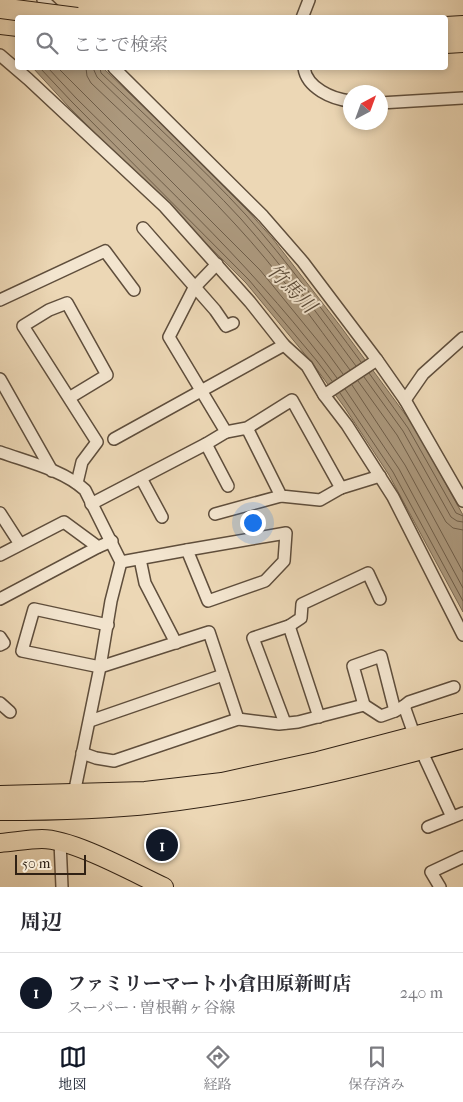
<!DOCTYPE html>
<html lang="ja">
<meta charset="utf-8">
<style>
:root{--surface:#fff;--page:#f2f2f3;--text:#2b2b33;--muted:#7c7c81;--line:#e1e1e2;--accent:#111827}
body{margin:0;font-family:"IM FELL French Canon","Noto Serif JP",serif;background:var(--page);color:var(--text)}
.compass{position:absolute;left:343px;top:85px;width:45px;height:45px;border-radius:50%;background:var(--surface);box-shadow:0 2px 8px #0003;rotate:41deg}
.scale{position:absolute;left:15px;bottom:12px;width:71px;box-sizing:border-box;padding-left:5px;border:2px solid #302114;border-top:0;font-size:14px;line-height:18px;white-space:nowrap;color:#302114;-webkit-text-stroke:4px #f3e5cf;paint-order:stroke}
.you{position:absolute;left:252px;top:522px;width:18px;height:18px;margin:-12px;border:4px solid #fff;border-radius:50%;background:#1a73e8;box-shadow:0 0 0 8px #1a73e833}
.badge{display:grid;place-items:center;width:32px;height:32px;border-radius:50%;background:var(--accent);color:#fff;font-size:16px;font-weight:700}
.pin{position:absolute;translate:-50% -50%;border:2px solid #fff;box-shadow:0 1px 5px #0006}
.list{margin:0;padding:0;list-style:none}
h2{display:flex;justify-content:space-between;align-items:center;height:65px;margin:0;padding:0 20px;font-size:21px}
h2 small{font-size:16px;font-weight:400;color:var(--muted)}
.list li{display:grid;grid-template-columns:32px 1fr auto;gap:15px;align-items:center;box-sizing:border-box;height:80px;padding:0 20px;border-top:1px solid var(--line)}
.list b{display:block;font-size:19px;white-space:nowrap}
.list p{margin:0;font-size:16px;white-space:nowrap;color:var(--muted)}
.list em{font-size:16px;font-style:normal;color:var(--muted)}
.icon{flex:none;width:28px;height:28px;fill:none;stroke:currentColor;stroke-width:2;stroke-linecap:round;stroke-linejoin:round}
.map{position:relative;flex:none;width:463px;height:887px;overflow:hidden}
.search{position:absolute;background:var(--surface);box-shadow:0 2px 8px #0003;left:15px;right:15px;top:15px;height:55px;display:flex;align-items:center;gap:12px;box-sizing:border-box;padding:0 18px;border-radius:5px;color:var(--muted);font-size:19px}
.sheet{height:145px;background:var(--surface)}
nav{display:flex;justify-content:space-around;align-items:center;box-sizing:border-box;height:70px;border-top:1px solid var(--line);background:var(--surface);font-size:14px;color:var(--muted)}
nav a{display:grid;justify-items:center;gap:2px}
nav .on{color:var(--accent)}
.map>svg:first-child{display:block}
.water{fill:#ac997e;stroke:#7a6954}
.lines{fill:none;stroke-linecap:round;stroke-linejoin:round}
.shore{stroke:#6e5d49;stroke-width:1}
.street-casing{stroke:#5f4e3c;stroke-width:14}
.primary-casing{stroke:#302114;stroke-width:20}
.highway-casing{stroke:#302114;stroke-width:22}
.street{stroke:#f3e5cf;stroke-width:11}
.primary{stroke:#ecd7b5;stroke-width:18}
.highway{stroke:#ecd7b5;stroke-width:20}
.highway-bridge-casing{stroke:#302114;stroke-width:22;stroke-linecap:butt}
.highway-bridge{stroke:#ecd7b5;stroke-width:20}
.labels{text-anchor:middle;stroke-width:4;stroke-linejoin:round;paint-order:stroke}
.water-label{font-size:20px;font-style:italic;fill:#5b4b39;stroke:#f3e5cf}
</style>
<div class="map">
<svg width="463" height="887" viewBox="0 0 463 887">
<rect width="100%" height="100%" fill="#ecd7b5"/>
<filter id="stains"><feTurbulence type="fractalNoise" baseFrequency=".004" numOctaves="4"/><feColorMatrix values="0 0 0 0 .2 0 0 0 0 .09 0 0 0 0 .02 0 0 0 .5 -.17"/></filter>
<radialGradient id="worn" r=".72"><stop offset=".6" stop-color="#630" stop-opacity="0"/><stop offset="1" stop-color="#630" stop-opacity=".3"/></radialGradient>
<polygon class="water" points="33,68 103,68 179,141 248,211 273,239 341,327 413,425 463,515 463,612 389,475 345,408 313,364 246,283 68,106"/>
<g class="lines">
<g class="shore">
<polyline points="40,68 72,102 249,280 317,361 332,381"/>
<path d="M48 68 76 98C167 188 262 275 337 378"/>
<polyline points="58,68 260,270 327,352 343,374"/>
<path d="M86 68 87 76 91 83C139 129 189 174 235 224 277 269 313 320 350 370"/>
<path d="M93 68 97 77C145 124 195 169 241 219 282 265 319 316 356 366"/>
<path d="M100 68 101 73C150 120 200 165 246 215 287 261 324 312 361 362"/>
<polyline points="369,373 408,428 456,513 463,516"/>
<polyline points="364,377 403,431 451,517 457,521 463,522"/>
<polyline points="358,381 397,435 446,522 453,528 463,530"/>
<polyline points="352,385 405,465 463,572"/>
<polyline points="345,389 399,469 463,588"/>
<polyline points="340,393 393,472 463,601"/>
</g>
<defs>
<g id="street">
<polyline points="43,0 58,14"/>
<polyline points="302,18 309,0"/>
<polyline points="0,55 28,79 165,207 250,302 284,345 307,366 324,395 347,425 393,497 463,635"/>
<polyline points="114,68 263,216 303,262 377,360 405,400 463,501"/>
<path d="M304 68C307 88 332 99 350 101"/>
<polyline points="380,103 463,98"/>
<polyline points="143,228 215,310 226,326 233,323"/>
<polyline points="0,300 105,251 134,290"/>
<polyline points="0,379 52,471"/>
<polyline points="324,395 377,360"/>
<polyline points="69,398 107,375 67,303 49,310 23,326 97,442 82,462 77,483"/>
<polyline points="405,400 423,374 463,338"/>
<polyline points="226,432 247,428 292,400 341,488 320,500 281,496 247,428"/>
<polyline points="114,439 284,345"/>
<polyline points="206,444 228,486"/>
<path d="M0 452C28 462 63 470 85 490L121 562 111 601 100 667 74 794 75 799"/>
<polyline points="141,478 162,517"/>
<polyline points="341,488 380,476"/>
<polyline points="91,504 206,444 226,432 169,337 194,288 217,264"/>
<polyline points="0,513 20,544"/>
<polyline points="215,514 281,496"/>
<polygon points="286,533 284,561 265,581 208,601 187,550"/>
<polyline points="0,555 64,522 98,547 112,541"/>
<polyline points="140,559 145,583 176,643"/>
<polyline points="121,562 187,550"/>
<polyline points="0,599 98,547"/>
<polyline points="108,625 34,609 22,651 100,667 209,632 238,719"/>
<polyline points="289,626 301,618 302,604 368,573 380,599"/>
<polyline points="0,637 4,643 0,645"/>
<polyline points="0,703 10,712"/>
<polyline points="364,705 353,666 381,656 395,711"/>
<polyline points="404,706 409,702 454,687"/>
<polyline points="90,721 223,675"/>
<polyline points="285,723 253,638 289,626 319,717"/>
<polyline points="82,753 96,758 114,761 238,719 279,724 298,722 364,705 381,716 395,711 404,706 415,737 452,817"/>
<polyline points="428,827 463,813"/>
<polyline points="60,842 62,887"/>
<polyline points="440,887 431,872 463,857"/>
</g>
<g id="primary">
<polyline points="0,795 145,791 222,782 318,761 463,723"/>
<path d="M0 811C52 811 104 810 155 804 259 792 362 767 463 739"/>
<path d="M0 843C14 842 28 839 42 839 73 839 134 873 164 887"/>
</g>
<g id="highway">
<polyline points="0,24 18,26"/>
<polyline points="446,27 463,26"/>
<polyline points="446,43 463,42"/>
</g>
</defs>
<use href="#street" class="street-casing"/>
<use href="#primary" class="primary-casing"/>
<use href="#highway" class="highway-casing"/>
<use href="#street" class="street"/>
<use href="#primary" class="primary"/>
<use href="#highway" class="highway"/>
<defs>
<polyline id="highway-bridge" points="0,8 77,18"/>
</defs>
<use href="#highway-bridge" class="highway-bridge-casing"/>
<use href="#highway-bridge" class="highway-bridge"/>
</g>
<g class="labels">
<g class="water-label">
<text transform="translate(292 288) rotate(45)" y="7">竹馬川</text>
</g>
</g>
<rect width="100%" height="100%" filter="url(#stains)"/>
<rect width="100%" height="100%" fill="url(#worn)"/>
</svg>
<svg class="compass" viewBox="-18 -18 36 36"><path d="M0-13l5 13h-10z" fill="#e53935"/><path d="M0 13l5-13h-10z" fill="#7c7c81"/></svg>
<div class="scale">50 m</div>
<div class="you"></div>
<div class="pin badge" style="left:162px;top:845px">1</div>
<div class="search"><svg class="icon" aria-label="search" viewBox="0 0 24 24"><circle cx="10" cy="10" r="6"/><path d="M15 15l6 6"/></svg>ここで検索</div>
</div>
<section class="sheet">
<h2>周辺<small></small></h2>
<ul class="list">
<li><span class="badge">1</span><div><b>ファミリーマート小倉田原新町店</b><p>スーパー · 曽根鞘ヶ谷線</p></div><em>240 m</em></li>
</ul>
</section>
<nav>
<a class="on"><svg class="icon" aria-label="map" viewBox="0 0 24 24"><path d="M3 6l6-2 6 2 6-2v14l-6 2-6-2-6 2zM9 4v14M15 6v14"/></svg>地図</a>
<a><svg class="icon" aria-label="directions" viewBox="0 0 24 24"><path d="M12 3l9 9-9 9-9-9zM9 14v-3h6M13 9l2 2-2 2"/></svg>経路</a>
<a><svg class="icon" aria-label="saved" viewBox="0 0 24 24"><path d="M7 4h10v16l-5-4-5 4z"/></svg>保存済み</a>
</nav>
